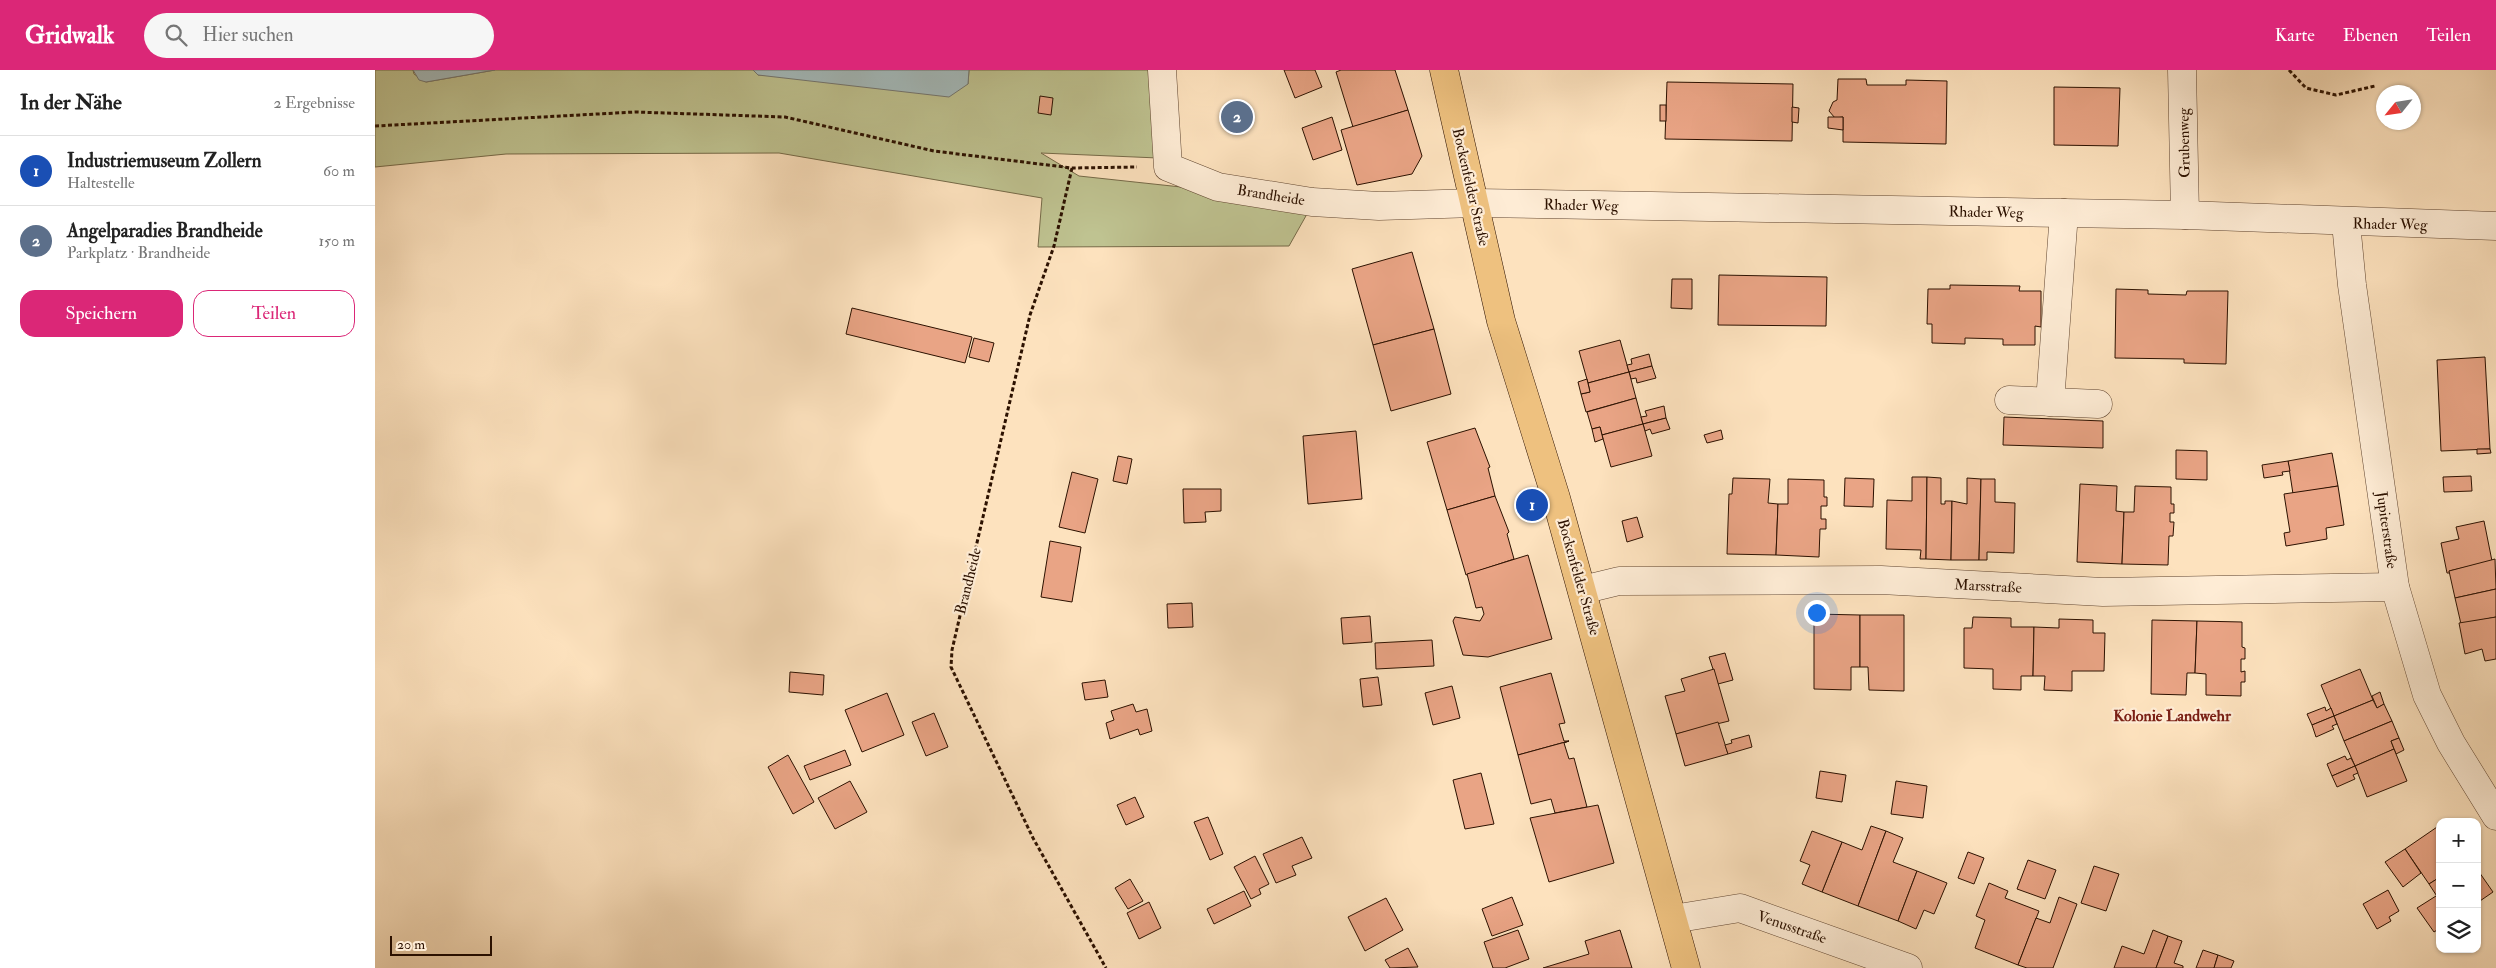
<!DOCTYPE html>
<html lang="de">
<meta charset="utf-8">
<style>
:root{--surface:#fff;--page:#f6f6f6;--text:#222;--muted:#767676;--line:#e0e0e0;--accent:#db2777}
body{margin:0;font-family:"IM FELL Double Pica",serif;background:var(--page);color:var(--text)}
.controls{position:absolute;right:15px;bottom:15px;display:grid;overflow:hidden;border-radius:10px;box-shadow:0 1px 4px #0004}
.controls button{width:45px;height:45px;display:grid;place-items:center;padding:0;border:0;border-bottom:1px solid var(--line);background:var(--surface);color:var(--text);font:25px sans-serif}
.compass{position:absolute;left:2001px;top:15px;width:45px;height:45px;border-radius:50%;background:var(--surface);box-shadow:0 1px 4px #0004;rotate:240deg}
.scale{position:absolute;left:15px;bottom:12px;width:102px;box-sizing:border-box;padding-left:5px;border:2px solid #2c1100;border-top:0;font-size:14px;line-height:18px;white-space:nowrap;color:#2c1100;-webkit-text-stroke:4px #feecd5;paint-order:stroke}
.you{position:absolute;left:1441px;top:542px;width:18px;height:18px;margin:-12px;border:4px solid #fff;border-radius:50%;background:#1a73e8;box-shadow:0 0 0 8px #1a73e833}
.badge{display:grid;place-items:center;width:32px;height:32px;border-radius:50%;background:var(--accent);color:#fff;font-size:16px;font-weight:700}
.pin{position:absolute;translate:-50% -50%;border:2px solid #fff;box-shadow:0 1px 5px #0006}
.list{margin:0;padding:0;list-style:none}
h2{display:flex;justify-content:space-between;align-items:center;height:65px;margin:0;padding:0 20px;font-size:21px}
h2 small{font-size:16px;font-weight:400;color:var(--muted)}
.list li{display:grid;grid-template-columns:32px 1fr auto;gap:15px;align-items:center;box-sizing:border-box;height:70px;padding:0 20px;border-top:1px solid var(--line)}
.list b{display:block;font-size:19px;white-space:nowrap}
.list p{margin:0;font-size:16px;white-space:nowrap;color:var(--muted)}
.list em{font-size:16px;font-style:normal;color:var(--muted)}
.actions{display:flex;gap:10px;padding:15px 20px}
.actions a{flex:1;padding:11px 0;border:1px solid var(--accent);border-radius:15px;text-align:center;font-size:18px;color:var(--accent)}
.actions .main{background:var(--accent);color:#fff}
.icon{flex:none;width:28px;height:28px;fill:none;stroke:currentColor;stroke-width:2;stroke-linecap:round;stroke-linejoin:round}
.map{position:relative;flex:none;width:2121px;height:898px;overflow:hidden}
header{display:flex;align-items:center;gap:30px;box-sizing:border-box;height:70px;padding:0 25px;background:var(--accent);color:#fff}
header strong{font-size:24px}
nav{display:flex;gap:28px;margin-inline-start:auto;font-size:18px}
.search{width:350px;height:45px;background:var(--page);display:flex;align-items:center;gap:12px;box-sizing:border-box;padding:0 18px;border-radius:28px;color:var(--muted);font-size:19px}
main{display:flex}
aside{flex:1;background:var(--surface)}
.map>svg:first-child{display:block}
.green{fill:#bfc391;stroke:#766a48}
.water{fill:#a4bbbc;stroke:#747771}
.building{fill:#e9a485;stroke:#2c1100}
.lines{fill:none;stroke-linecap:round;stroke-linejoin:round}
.minor-casing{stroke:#604530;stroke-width:29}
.major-casing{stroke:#2c1100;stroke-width:29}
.path{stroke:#2c1100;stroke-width:3;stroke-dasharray:4 2.5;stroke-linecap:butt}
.minor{stroke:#feecd5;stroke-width:28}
.major{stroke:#eec17f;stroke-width:28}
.labels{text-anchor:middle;stroke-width:4.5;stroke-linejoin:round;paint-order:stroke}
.street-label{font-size:15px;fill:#2c1100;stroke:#feecd5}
.neighbourhood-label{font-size:16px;font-weight:bold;fill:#7a1f14;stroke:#feecd5}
</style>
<header>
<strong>Gridwalk</strong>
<div class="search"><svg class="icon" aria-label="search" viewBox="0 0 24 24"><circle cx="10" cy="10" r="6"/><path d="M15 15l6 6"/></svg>Hier suchen</div>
<nav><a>Karte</a><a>Ebenen</a><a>Teilen</a></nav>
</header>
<main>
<aside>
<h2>In der Nähe<small>2 Ergebnisse</small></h2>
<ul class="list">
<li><span class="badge" style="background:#1a4fb4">1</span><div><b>Industriemuseum Zollern</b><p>Haltestelle</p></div><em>60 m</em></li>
<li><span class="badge" style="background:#5c6f8a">2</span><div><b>Angelparadies Brandheide</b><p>Parkplatz · Brandheide</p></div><em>150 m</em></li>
</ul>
<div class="actions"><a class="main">Speichern</a><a>Teilen</a></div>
</aside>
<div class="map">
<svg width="2121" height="898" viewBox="0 0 2121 898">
<rect width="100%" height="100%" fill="#fde2be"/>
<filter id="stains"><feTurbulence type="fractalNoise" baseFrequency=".004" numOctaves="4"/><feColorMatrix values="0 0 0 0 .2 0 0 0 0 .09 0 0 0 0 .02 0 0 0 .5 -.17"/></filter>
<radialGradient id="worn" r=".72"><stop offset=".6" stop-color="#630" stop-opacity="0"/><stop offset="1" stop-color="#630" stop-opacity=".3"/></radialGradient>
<polygon class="green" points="0,0 38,0 39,4 51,12 120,0 378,0 383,5 593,14 594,0 778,0 783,88 666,83 704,106 806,117 932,144 914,176 663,177 667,128 404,83 131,84 0,97"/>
<g class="water">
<polygon points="38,0 120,0 51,12 44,10"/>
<polygon points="378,0 594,0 593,14 574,27 383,5"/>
</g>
<g class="building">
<polygon points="909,0 940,0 947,17 920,28"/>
<polygon points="966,0 1020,0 1033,40 978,57 961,2"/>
<polygon points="1463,9 1491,9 1492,15 1531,15 1531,10 1572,11 1571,74 1468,72 1468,47 1460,48 1454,41 1458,32 1462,30"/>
<polygon points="1292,12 1418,14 1417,71 1290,69"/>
<polygon points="1679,17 1745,18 1743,76 1679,75"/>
<polygon points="665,26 678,28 676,45 663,43"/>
<rect x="1285" y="35" width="6" height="16"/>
<polygon points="1417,37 1424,38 1423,53 1417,52"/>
<polygon points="1033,40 1047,86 1037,104 982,115 966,60"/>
<polygon points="957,47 967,80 938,90 927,58"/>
<polygon points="1453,47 1468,47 1468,60 1453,58"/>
<polygon points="1037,182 1059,259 998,275 977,199"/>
<polygon points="1344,205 1452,207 1451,256 1343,255"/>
<polygon points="1297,209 1317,209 1317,239 1296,238"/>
<polygon points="1575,215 1645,216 1644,221 1666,221 1666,257 1660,256 1660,275 1628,275 1628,269 1590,268 1590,274 1557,273 1557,254 1552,254 1553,219 1575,219"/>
<polygon points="1741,219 1773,220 1773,224 1811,225 1812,221 1853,221 1851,294 1809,293 1809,289 1740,288"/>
<polygon points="477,238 597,267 590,293 471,264"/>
<polygon points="1059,259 1076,324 1016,341 998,275"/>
<polygon points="599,268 619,273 614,292 594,287"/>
<polygon points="1245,270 1254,302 1213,313 1204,281"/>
<polygon points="1274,284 1277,296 1254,302 1252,295 1257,294 1256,289"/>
<polygon points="2110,287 2115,379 2066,381 2062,290"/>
<polygon points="1277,296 1281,308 1262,313 1261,308 1256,309 1254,302"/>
<polygon points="1254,302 1261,328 1211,342 1206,324 1215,322 1213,313"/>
<polygon points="1212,309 1215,322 1206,324 1203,312"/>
<polygon points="1261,328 1268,354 1227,365 1225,357 1217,359 1212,342"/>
<polygon points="1289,336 1291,348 1268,354 1266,347 1272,346 1270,341"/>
<polygon points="1629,347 1728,351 1728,378 1628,375"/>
<polygon points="1291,348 1295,359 1277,364 1275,359 1270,361 1268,354"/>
<polygon points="1268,354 1277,386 1236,397 1227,365"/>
<polygon points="1225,357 1228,369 1220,372 1217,359"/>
<polygon points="1100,358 1115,397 1113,398 1120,426 1072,440 1052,372"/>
<polygon points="1346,360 1348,369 1332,373 1329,365"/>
<polygon points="981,361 987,429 933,434 928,366"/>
<polygon points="2102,379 2115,379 2116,383 2102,384"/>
<polygon points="1801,380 1832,381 1832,410 1801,409"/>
<polygon points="1957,383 1963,416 1918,424 1913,391"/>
<polygon points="743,386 757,389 752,414 738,411"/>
<polygon points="1913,391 1915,401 1907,402 1908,405 1889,408 1887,395"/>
<polygon points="697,402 723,409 710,463 684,457"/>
<polygon points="2096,406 2097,421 2069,422 2068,407"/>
<polygon points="1537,407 1552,407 1551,489 1545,489 1546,480 1511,479 1512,430 1537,431"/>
<polygon points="1552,407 1566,408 1566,434 1570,434 1570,431 1577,431 1576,490 1551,489"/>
<polygon points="1358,408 1395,409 1393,433 1403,434 1401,485 1352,484 1354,424 1357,424"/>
<polygon points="1470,408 1499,409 1498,437 1469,436"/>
<polygon points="1592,408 1606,409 1604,490 1576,490 1577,431 1592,434"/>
<polygon points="1413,409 1449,410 1449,427 1452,427 1452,436 1446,436 1446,449 1451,449 1451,459 1445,459 1444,487 1401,485 1403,434 1413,434"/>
<polygon points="1606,409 1620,409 1620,432 1640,433 1639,483 1612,482 1612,490 1604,490"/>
<polygon points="1705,414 1742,416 1741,441 1749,442 1747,494 1702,492"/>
<polygon points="1760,416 1796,417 1796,434 1799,434 1799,443 1795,443 1795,452 1799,452 1798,466 1794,466 1793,495 1747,494 1749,442 1759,442"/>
<polygon points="1963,416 1969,455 1951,458 1952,469 1911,476 1909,463 1915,462 1909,424"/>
<polygon points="808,419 846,419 846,441 830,442 831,452 809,453"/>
<polygon points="1120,426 1134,462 1132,464 1139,489 1091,505 1072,440"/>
<polygon points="1262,447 1268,467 1252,472 1247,451"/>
<polygon points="2109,451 2117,491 2074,501 2075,503 2072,503 2066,473 2084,469 2081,457"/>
<polygon points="675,471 706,477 697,532 666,527"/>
<polygon points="1153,485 1177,569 1113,587 1088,585 1078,551 1080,547 1105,551 1109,544 1107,537 1101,538 1092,504"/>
<polygon points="2120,489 2121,519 2080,528 2074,501"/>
<polygon points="2121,519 2121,547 2086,554 2080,528"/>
<polygon points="817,533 818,557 793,558 792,534"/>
<polygon points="1439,544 1485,545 1485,597 1476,597 1476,620 1439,619"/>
<polygon points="1485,545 1529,545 1529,621 1494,620 1493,597 1485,597"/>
<polygon points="995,546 997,572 968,574 966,548"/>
<polygon points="1598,547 1636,548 1636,557 1659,557 1658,606 1646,606 1646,620 1618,619 1618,599 1589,598 1589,558 1597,558"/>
<polygon points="2121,547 2121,589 2110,591 2107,579 2090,584 2084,553"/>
<polygon points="1684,549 1718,550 1718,563 1730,563 1729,601 1697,601 1697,621 1669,620 1670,606 1658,606 1659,557 1684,558"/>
<polygon points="1777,550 1822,551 1820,603 1812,603 1811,625 1776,624"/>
<polygon points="1822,551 1867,552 1867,577 1870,578 1870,589 1866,589 1866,602 1870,601 1870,612 1866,612 1866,626 1831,625 1831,604 1820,603"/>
<polygon points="1057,570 1059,596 1001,599 1000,573"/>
<polygon points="1350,583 1358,610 1343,614 1334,587"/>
<polygon points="1339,599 1354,651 1301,664 1290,626 1310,621 1306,609"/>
<polygon points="1985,599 1998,630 1959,646 1946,615"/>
<polygon points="415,602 449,605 448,625 414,622"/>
<polygon points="1176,603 1190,653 1184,654 1189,671 1194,671 1143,685 1125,617"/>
<polygon points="1003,607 1007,635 988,637 985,609"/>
<polygon points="730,610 733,627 710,630 707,613"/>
<polygon points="1077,616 1085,648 1058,655 1050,623"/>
<polygon points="2005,622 2009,634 2002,638 1997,626"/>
<polygon points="512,623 529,665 487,682 470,640"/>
<polygon points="1998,630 2002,638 2009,634 2017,651 1969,671 1959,646"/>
<polygon points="758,634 761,642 772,639 777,661 765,665 763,659 735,669 731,653 739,650 736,641"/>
<polygon points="1950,637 1951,641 1956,638 1959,646 1937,655 1932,644"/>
<polygon points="559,643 573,677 551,686 537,652"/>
<polygon points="1959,646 1962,654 1957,656 1959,659 1941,667 1937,655"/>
<polygon points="2017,651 2024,668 2016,671 2019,679 1980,696 1969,671"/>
<polygon points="1343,652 1353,684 1310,696 1301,664"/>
<polygon points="1374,665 1377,677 1353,684 1350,675 1357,673 1356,670"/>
<polygon points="2024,668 2029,680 2021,684 2016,671"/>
<polygon points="1194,671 1189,673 1194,689 1199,688 1212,737 1180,743 1176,729 1156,734 1143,685"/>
<polygon points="2019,679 2032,711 1992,727 1980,696"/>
<polygon points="470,680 476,695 435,710 429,696"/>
<polygon points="413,685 439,732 418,744 393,697"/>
<polygon points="1970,686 1972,690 1976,688 1980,696 1957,706 1952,694"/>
<polygon points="1980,696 1983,703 1978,705 1980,709 1962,717 1957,706"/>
<polygon points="1445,701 1471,705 1467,732 1441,728"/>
<polygon points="1106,703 1119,754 1090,759 1078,710"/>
<polygon points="475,711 492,742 460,759 443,728"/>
<polygon points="1521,711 1552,716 1548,748 1516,744"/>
<polygon points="760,727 769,747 751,755 742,735"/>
<polygon points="1223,735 1239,793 1174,812 1155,748"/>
<polygon points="833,747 848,784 835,790 819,752"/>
<polygon points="2065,755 2065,807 2054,814 2030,779"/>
<polygon points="1496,756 1511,761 1483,836 1447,822 1467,772 1487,780"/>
<polygon points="1437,761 1467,772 1447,822 1427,814 1435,795 1425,791"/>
<polygon points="1511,761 1528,768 1518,792 1542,801 1523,851 1483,836"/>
<polygon points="927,767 937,788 917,796 921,805 901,813 888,784"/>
<polygon points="2030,779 2046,803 2028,817 2010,792"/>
<polygon points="1593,782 1609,788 1599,814 1583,808"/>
<polygon points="880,786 894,814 884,819 886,824 876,829 859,797"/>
<polygon points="1653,790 1681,800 1670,829 1642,819"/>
<polygon points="1719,796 1744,804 1731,841 1706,833"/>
<polygon points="2102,799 2118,822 2102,833"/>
<polygon points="1542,801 1572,813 1559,844 1549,840 1541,859 1523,851"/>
<polygon points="2065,807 2065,831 2054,814"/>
<polygon points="755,809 768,831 753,839 740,818"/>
<polygon points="1614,813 1633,821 1630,828 1664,841 1643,895 1600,878 1610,850 1601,846"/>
<polygon points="2013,820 2024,841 2014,847 2016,851 2002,859 1988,834"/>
<polygon points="869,821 876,836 839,854 832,839"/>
<polygon points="2061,826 2065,831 2065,858 2059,862 2042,838"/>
<polygon points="1137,827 1148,855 1117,866 1107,839"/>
<polygon points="1684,827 1702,834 1678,898 1652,898 1643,895 1661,848 1675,853"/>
<polygon points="1011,828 1028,860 990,881 973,847"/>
<polygon points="774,832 786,858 764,869 752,843"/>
<polygon points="1143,860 1154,889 1130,898 1118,898 1109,872"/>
<polygon points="1245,860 1257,898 1168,898 1214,884 1210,871"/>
<polygon points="1778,860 1793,866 1781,898 1739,898 1747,876 1769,884"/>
<polygon points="1793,866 1807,871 1799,893 1808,896 1808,898 1781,898"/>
<polygon points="1033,878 1043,897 1015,898 1010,890"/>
<polygon points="1828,880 1843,885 1839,898 1821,898"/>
<polygon points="1843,885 1859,891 1856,898 1839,898"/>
</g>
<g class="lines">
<defs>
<g id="minor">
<polyline points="787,0 793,97 843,117 937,132 1004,136 1100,133 1810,145 2121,156"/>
<polyline points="1807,0 1810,145"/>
<polyline points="1971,153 1977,215 2020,517 2052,625 2076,673 2121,746"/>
<polyline points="1634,330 1723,334"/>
<polyline points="1675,332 1689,143"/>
<polyline points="1207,520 1244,511 1506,510 1728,522 2020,517"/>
<polyline points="1298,849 1365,838 1533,898"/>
</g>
<polyline id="major" points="1069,0 1126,251 1181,428 1311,898"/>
</defs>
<use href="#minor" class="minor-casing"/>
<use href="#major" class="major-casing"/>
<g class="path">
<polyline points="1914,0 1931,18 1961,25 2000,16"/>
<polyline points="0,56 260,42 410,47 559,81 697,98 762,97"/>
<polyline points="697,98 679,176 655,245 577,580 576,597 658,768 731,898"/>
</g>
<use href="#minor" class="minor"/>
<use href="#major" class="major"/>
</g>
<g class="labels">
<g class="street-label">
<text transform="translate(1809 73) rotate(-91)" y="5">Grubenweg</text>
<text transform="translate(1096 117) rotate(77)" y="5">Bockenfelder Straße</text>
<text transform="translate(896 125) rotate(9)" y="5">Brandheide</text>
<text transform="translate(1206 135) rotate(1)" y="5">Rhader Weg</text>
<text transform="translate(1611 142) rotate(1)" y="5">Rhader Weg</text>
<text transform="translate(2015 154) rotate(1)" y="5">Rhader Weg</text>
<text transform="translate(2012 460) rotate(82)" y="5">Jupiterstraße</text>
<text transform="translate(1204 507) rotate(74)" y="5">Bockenfelder Straße</text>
<text transform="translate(593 511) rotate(-76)" y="5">Brandheide</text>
<text transform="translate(1613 516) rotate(3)" y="5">Marsstraße</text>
<text transform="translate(1417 857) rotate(19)" y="5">Venusstraße</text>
</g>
<g class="neighbourhood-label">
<text x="1797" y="651">Kolonie Landwehr</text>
</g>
</g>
<rect width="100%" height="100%" filter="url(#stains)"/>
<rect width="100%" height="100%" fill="url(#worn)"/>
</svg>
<div class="controls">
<button>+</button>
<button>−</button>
<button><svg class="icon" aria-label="layers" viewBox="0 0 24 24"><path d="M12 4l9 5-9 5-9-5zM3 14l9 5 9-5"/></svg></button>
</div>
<svg class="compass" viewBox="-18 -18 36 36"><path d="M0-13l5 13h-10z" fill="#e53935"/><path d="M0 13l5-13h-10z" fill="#767676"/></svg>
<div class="scale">20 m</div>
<div class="you"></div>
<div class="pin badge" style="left:1157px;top:435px;background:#1a4fb4">1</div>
<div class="pin badge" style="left:862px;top:47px;background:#5c6f8a">2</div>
</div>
</main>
